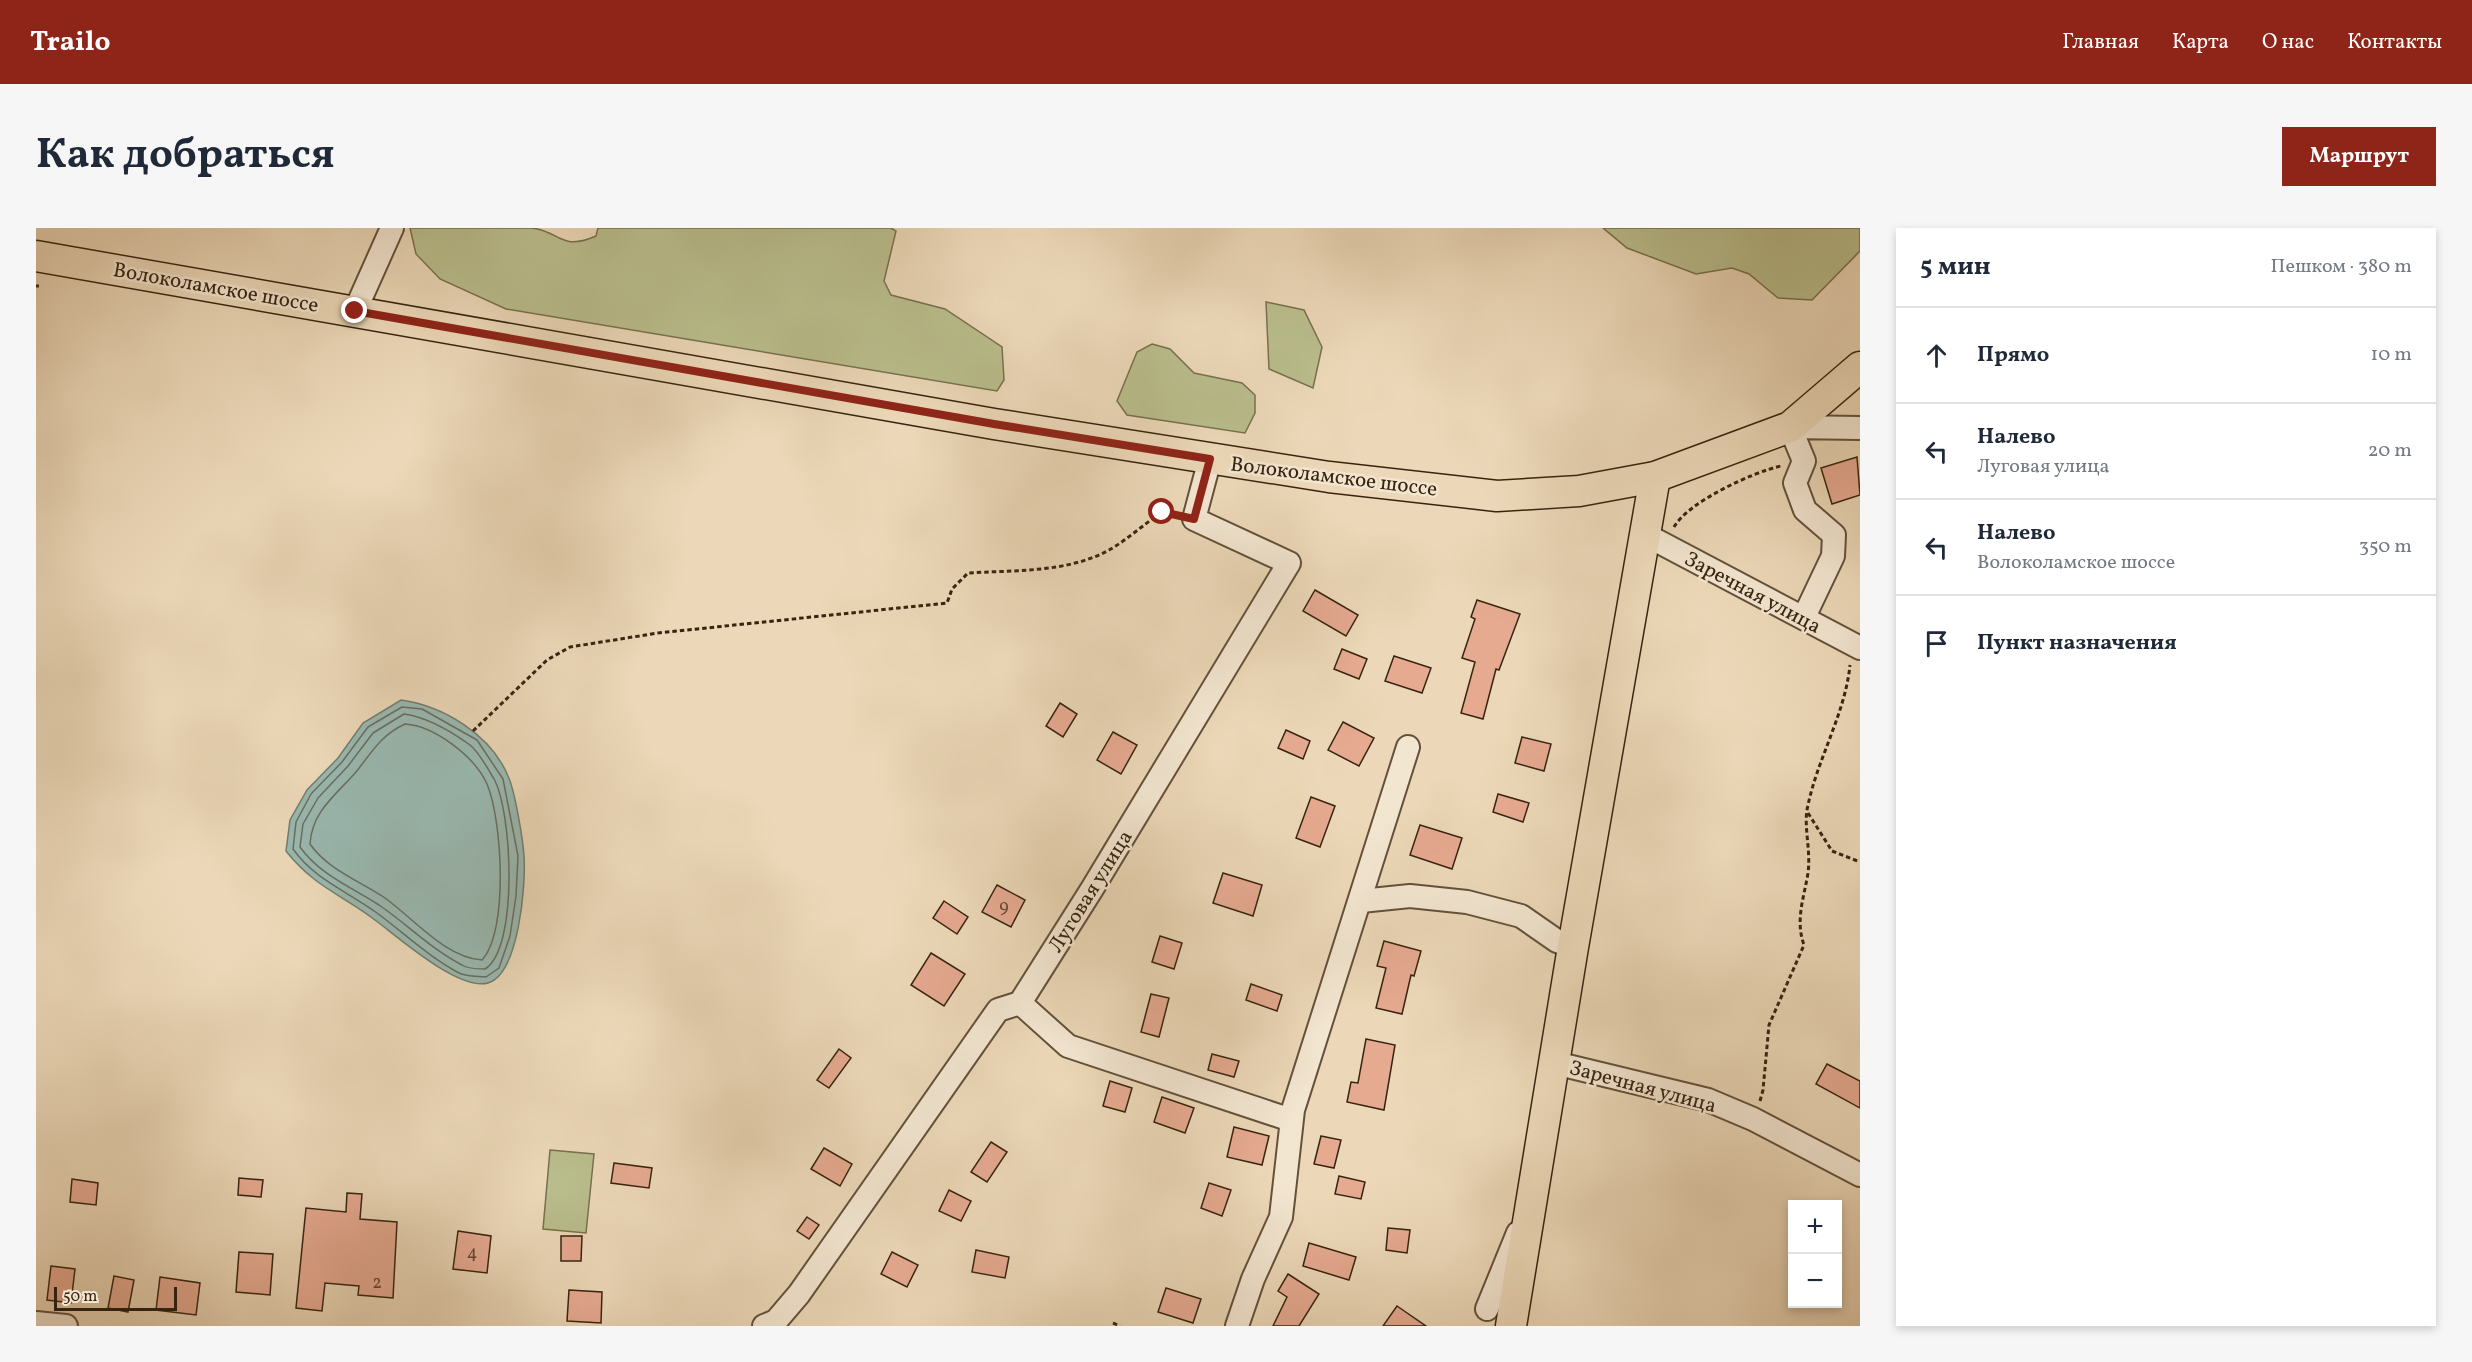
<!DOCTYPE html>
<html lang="ru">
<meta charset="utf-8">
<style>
:root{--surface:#fff;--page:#f6f6f7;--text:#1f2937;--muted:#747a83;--line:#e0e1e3;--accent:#8f2418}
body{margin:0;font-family:Vollkorn,serif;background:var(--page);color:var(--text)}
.controls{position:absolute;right:18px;bottom:18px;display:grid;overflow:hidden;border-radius:0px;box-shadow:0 3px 9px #0003}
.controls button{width:54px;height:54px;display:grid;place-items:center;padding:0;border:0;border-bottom:2px solid var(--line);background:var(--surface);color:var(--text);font:30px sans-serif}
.scale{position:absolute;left:18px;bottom:15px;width:123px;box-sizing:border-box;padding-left:6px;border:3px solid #372410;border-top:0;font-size:16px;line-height:21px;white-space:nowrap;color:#372410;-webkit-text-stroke:4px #f3e6d1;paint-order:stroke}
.stop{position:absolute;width:18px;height:18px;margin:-14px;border:4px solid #8f2418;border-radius:50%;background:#fff}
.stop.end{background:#8f2418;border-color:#fff;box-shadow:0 2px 6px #0008}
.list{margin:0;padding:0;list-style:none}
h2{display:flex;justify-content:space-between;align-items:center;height:78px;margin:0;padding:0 24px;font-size:26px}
h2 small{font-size:20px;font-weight:400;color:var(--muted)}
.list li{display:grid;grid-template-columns:39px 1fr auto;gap:18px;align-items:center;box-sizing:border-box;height:96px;padding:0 24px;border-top:2px solid var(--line)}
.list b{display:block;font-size:22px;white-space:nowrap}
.list p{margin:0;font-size:20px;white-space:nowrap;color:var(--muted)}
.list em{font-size:20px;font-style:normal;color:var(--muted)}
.icon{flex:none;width:33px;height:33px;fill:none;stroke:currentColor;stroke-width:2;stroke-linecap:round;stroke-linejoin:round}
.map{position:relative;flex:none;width:1824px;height:1098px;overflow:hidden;border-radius:0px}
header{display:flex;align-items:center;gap:36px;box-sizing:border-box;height:84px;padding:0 30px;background:var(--accent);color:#fff}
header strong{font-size:28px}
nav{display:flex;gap:33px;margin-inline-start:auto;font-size:21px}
.intro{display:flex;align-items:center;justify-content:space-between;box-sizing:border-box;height:144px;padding:0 36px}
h1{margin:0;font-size:42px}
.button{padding:15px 27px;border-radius:0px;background:var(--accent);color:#fff;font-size:21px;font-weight:700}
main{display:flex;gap:36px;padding:0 36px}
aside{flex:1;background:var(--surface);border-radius:0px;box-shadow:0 3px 9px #0003}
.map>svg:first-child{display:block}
.green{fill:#babe8d;stroke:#78714e;stroke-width:1.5}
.water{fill:#99b9b1;stroke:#727d71;stroke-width:1.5}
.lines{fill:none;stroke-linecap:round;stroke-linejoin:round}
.shore{stroke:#686e60;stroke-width:1.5}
.building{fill:#e6aa91;stroke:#372410;stroke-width:1.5}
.minor-casing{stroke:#64513a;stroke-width:26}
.major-casing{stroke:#372410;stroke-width:33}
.path{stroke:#372410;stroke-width:3;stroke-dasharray:4.5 3;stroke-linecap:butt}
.minor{stroke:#f3e6d1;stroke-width:22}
.major{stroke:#ecd8b8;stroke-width:30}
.route{stroke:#8f2418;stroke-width:8}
.labels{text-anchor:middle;stroke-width:5;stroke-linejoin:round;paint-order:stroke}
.number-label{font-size:18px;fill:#634630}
.street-label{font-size:21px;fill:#372410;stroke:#f3e6d1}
</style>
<header>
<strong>Trailo</strong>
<nav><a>Главная</a><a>Карта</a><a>О нас</a><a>Контакты</a></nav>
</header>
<div class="intro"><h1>Как добраться</h1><a class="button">Маршрут</a></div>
<main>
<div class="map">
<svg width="1824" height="1098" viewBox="0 0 1824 1098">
<rect width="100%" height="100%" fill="#ecd8b8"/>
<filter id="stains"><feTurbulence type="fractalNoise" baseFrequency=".00333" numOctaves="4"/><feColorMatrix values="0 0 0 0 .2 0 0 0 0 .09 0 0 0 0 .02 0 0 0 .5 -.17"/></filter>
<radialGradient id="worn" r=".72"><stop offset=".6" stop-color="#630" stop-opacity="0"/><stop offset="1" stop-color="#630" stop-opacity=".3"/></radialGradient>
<g class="green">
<path d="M374 0C414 0 455 0 495 0 523 2 524 24 560 8L562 0H855L860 3 848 53 855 67 909 81 966 119 968 152 961 163 470 81 404 51 380 26Z"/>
<polygon points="1567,0 1824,0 1824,23 1776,72 1742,70 1713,46 1696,40 1660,46 1591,20"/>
<polygon points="1230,74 1268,82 1286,119 1277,160 1233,141"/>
<polygon points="1116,116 1134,121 1158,145 1206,155 1219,167 1219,185 1209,205 1091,187 1081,173 1101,124"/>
<polygon points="514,922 558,926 550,1005 507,1001"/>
</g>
<path class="water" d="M365 472C408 478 455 507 472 548 479 563 487 612 488 628 490 656 483 746 452 755 424 763 365 712 343 695 309 668 279 660 250 623L254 592 271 562 302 530 327 495Z"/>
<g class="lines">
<g class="shore">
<path d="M366 479 386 481 441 512 467 551 482 628 480 668 474 708 463 740 450 749C442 748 431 749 423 745 393 729 368 705 341 685 311 663 279 652 257 621L260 594 275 566 306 534 332 499Z"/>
<path d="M368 486C390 489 416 504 434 517 443 524 452 541 458 551 476 583 483 720 449 741 441 741 432 741 426 737 395 721 371 696 343 677 315 659 284 647 264 619L267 596 282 570 312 538 337 505Z"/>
<path d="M369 496C399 498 439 529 451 556 466 591 473 703 446 732 410 730 378 691 349 670 324 653 292 642 274 616 276 583 300 567 320 544 336 524 345 507 369 496Z"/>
</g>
</g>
<g class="building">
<polygon points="1821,229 1824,267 1796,276 1785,240"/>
<polygon points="1279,362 1322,387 1310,408 1267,383"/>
<polygon points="1441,372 1484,386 1463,442 1460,441 1447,491 1425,485 1439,434 1426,430 1439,391 1435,389"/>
<polygon points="1306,421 1331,431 1323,451 1298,441"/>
<polygon points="1358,428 1395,440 1386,465 1349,453"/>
<polygon points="1024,475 1041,486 1027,509 1010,498"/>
<polygon points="1307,494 1338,510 1323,538 1292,522"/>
<polygon points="1250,502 1274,513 1267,531 1242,520"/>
<polygon points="1077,504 1101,517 1085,546 1061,532"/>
<polygon points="1486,509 1515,516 1508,543 1479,535"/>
<polygon points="1462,566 1493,575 1487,594 1457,584"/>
<polygon points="1275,569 1299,578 1284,619 1260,610"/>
<polygon points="1384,597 1426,610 1416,641 1374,627"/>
<polygon points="1187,645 1226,657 1217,688 1177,675"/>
<polygon points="961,657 989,672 975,699 946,684"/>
<polygon points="908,673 932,689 921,706 897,690"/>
<polygon points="1124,708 1146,715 1138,741 1116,734"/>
<polygon points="1348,713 1385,723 1378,748 1375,747 1366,786 1340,780 1350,740 1341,738"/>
<polygon points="895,725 929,746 908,778 875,757"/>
<polygon points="1215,756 1246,767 1241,783 1210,772"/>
<polygon points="1115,766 1133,770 1123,809 1105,804"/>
<polygon points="1330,811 1359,817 1348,882 1311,874 1315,854 1322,855"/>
<polygon points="803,821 815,830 793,860 781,852"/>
<polygon points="1176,826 1203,833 1198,849 1172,842"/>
<polygon points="1791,836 1824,853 1824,880 1780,856"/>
<polygon points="1074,853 1096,860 1089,884 1067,878"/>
<polygon points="1126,869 1158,880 1149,905 1118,894"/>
<polygon points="1198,899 1233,908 1226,937 1191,929"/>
<polygon points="1285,908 1305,912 1298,940 1278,936"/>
<polygon points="955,914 971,924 951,954 935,944"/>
<polygon points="788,920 816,936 804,958 775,941"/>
<polygon points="578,935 616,940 613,960 575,955"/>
<polygon points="1303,948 1329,954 1325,971 1299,966"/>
<polygon points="203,950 227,952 225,969 202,967"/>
<polygon points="36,951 62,955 60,977 34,974"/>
<polygon points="1173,955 1195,962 1186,988 1165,980"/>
<polygon points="913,962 935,973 925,993 903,983"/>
<polygon points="311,965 326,966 324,991 361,994 357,1070 322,1067 323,1058 289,1055 286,1083 260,1080 270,980 310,984"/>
<polygon points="771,989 783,997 773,1011 761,1003"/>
<polygon points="1352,1000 1374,1002 1371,1025 1350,1022"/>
<polygon points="422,1003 455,1008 451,1045 417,1041"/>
<polygon points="525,1008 546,1008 545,1033 525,1033"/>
<polygon points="1273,1015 1320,1029 1313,1052 1267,1038"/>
<polygon points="940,1022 973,1029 969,1050 936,1044"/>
<polygon points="203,1024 237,1026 234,1067 200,1064"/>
<polygon points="856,1024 882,1037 871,1059 845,1046"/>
<polygon points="15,1038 39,1041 35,1075 11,1072"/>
<polygon points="1252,1046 1283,1066 1263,1098 1237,1098 1251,1069 1242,1063"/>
<polygon points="78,1048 98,1052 92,1084 72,1080"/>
<polygon points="124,1049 164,1055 160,1087 120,1082"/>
<polygon points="1130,1060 1165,1071 1157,1095 1122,1084"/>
<polygon points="533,1062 566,1064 565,1095 531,1093"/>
<polygon points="1361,1078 1390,1098 1347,1098"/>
</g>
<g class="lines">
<defs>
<g id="minor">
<polyline points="319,83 356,0"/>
<polyline points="1610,307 1824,420"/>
<polyline points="1768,389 1797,328 1798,307 1769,282 1759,255 1768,233 1754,199 1824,200"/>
<polyline points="1325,673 1374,668 1431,674 1485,688 1521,713 1537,719"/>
<polyline points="984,775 1032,818 1255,892"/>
<polyline points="1519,835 1672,872 1717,891 1824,947"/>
<polyline points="1451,1081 1482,1005"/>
<polyline points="0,1095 30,1098"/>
<polyline points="728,1098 740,1093 763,1066 962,782 984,775 1056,661 1253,335 1158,291 1174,231"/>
<polyline points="1201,1098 1217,1051 1245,989 1257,882 1372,519"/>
</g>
<g id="major">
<polyline points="0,28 958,196 1293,249 1461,268 1543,263 1619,249 1754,199 1824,139"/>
<polyline points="1475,1098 1537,719 1619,249"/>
</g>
</defs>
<use href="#minor" class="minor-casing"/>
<use href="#major" class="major-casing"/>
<g class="path">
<polyline points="0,58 3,58"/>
<path d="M1638 299C1652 274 1717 244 1745 238"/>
<path d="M437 503 511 432 534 419 622 405 911 375 916 361 932 345C979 342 1031 345 1073 322 1091 312 1108 296 1126 284L1139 287"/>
<polyline points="1772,585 1796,623 1824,634"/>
<path d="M1724 873 1727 862 1733 797 1768 717C1759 692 1768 670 1772 645 1775 624 1768 600 1771 582 1780 533 1809 487 1814 437"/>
<polyline points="1077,1095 1084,1098"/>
</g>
<use href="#minor" class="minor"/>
<use href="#major" class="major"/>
</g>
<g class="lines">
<polyline class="route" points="319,83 958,196 1174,231 1158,291 1126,284"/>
</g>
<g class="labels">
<g class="number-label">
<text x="968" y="684">9</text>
<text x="436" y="1030">4</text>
<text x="341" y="1060">2</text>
</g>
<g class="street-label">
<text transform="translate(180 59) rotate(10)" y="7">Волоколамское шоссе</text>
<text transform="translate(1298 248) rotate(7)" y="7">Волоколамское шоссе</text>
<text transform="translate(1717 364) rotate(28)" y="7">Заречная улица</text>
<text transform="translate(1054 663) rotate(-58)" y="7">Луговая улица</text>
<text transform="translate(1607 858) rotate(15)" y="7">Заречная улица</text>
</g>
</g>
<rect width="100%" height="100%" filter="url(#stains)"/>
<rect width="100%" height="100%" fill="url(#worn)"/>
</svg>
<div class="controls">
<button>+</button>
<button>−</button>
</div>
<div class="scale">50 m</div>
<div class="stop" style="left:1126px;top:284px"></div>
<div class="stop end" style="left:319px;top:83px"></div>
</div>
<aside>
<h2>5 мин<small>Пешком · 380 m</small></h2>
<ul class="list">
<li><svg class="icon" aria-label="ahead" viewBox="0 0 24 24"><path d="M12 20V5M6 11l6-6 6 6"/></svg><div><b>Прямо</b></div><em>10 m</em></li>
<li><svg class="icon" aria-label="left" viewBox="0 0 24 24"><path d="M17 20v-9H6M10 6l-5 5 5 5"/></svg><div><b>Налево</b><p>Луговая улица</p></div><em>20 m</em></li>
<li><svg class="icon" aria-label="left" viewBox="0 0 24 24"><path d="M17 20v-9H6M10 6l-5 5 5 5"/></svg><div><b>Налево</b><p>Волоколамское шоссе</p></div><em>350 m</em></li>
<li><svg class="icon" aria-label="arrive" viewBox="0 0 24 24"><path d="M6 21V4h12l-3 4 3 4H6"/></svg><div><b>Пункт назначения</b></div></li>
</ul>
</aside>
</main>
